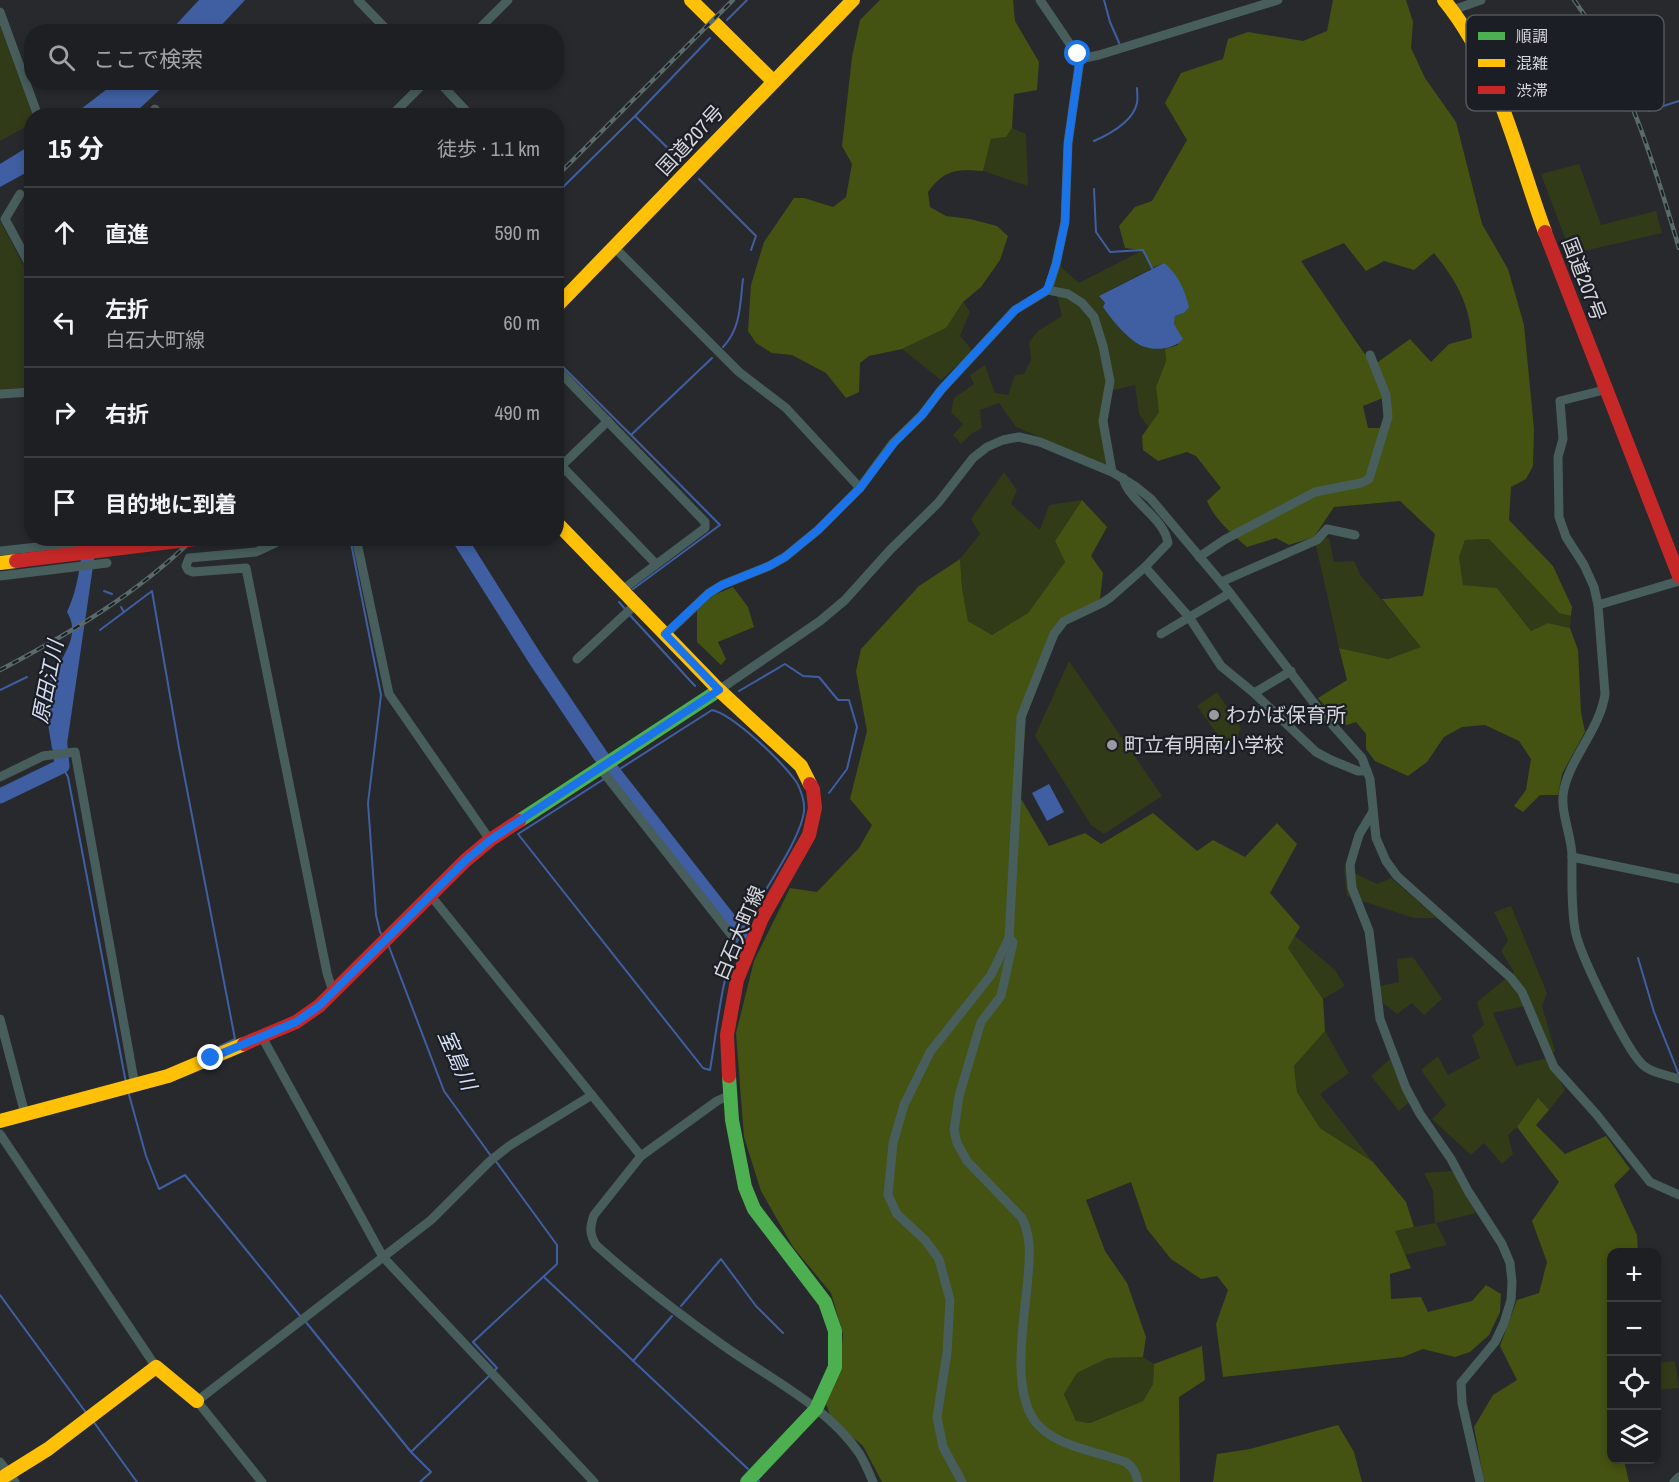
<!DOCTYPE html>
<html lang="ja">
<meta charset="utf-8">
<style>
:root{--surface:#1d1f22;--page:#25272a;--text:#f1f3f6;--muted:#a0a2a5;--line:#3b3d40}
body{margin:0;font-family:"Archivo Narrow","Noto Sans JP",sans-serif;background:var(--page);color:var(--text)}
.controls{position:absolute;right:18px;bottom:18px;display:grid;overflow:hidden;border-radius:12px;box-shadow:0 3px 9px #0003}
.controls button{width:54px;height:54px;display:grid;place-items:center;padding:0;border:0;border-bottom:2px solid var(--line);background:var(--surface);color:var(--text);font:30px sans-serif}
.stop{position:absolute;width:18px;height:18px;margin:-14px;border:4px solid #1a73e8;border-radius:50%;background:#fff}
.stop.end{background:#1a73e8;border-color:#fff;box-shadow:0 2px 6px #0008}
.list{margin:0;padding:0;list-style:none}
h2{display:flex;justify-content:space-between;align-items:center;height:78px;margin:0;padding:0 24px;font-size:26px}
h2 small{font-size:20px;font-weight:400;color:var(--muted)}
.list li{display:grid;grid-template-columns:39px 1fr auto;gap:18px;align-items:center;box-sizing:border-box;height:90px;padding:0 24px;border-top:2px solid var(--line)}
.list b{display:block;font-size:22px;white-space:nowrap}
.list p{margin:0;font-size:20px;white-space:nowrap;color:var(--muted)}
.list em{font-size:20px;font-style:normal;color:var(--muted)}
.icon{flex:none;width:33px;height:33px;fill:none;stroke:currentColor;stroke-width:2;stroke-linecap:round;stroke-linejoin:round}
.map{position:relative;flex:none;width:1679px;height:1482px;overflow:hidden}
.search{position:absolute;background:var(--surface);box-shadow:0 3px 9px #0003;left:24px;top:24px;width:540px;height:66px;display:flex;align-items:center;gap:15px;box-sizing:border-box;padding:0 21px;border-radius:24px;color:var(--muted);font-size:22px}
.panel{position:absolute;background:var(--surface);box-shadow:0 3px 9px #0003;left:24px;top:108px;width:540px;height:438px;border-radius:24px}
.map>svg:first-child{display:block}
.green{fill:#313b17;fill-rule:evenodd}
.forest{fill:#445311;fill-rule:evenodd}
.water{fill:#3f5fa2}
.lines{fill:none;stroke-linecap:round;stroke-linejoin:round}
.stream{stroke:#3f5fa2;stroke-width:2}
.river{stroke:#3f5fa2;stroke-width:15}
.street{stroke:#475e5c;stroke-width:9}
.fast{stroke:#4caf50;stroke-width:14}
.slow{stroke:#ffc107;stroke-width:14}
.jam{stroke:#c62828;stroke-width:14}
.rail-casing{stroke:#596a69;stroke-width:4.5}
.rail{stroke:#1b1e25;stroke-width:2;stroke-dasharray:7;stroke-linecap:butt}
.jam-bridge{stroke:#c62828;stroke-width:14}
.route{stroke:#1a73e8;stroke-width:8}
.poi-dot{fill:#989a9f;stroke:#1b1e25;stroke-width:2}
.labels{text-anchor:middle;stroke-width:4.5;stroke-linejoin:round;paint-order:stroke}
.street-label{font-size:20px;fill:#d5d7dc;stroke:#1b1e25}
.poi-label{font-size:20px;fill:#d5d7dc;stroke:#1b1e25;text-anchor:start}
.water-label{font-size:21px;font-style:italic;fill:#d4dff4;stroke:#1b1e25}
.key{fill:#1b1e25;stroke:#53565c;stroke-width:1.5}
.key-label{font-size:16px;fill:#d5d7dc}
</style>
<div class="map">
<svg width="1679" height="1482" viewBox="0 0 1679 1482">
<rect width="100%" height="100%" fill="#27292d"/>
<g class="green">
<polygon points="0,26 33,115 31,124 0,141"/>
<polygon points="1012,128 1026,134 1028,186 983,171 991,139 1006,137"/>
<polygon points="1579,164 1601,225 1656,211 1662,233 1571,254 1541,174"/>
<polygon points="0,221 31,279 31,388 0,389"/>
<polygon points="1143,250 1152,268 1099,296 1137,344 1165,349 1166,361 1156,387 1159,412 1148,427 1139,414 1135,385 1105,392 1106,465 1016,427 999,403 980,410 982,428 971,434 961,444 953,435 963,424 951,412 954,398 974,384 970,375 985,365 995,393 1008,395 1015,375 1024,374 1031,360 1029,342 1038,331 1062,316 1054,283 1059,265 1079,283"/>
<polygon points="963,302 970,312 960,336 973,351 941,380 902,349 946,328"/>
<polygon points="1004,472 1017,490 1011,504 1040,530 1049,505 1082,500 1055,541 1065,562 1028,613 992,635 968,621 962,588 960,559 980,534 971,519"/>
<polygon points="1314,537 1329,538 1334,562 1354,561 1361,576 1422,647 1388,659 1339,648"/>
<polygon points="1489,539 1559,613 1571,616 1570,628 1548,623 1531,631 1497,588 1463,585 1459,557 1465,540"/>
<polygon points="1069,661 1162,796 1104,834 1091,825 1035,736"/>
<polygon points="1217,692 1241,728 1236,741 1214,757 1204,743 1217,734 1197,706"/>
<polygon points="1344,868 1377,884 1391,878 1437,918 1414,918 1347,896"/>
<path d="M1511 906 1547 993 1542 1006 1555 1051 1547 1058 1565 1090 1549 1110 1538 1099 1517 1127 1508 1135 1513 1154 1502 1164 1484 1143 1471 1155 1432 1119 1446 1105 1421 1070 1438 1056 1448 1075 1480 1058 1472 1035 1484 1025 1477 1002 1514 972 1501 951 1508 940 1494 912ZM1525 1006 1547 1058 1516 1066 1493 1013Z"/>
<polygon points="1295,936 1335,970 1345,986 1323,999 1288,948"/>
<polygon points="1413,957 1442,999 1424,1015 1412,1003 1397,1014 1383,1003 1380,986 1399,982 1397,959"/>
<polygon points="1325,1031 1349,1073 1320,1094 1373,1162 1320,1128 1297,1092 1294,1066"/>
<polygon points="1390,1059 1409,1102 1399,1111 1371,1076"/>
<polygon points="1453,1171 1476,1213 1436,1223 1447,1245 1405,1255 1394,1231 1435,1223 1433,1191 1424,1173"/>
<polygon points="1143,1357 1154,1364 1153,1384 1143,1401 1090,1423 1076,1421 1064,1393 1077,1373 1108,1358"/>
<polygon points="1675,1361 1679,1388 1657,1390 1657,1363"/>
</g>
<g class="forest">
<path d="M880 0H1013L1015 21 1039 62 1037 90 1014 94 1012 128 1006 137 991 139 983 171C956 169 945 169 928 192L930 207 946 216 970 219 997 226 1008 236 1000 260 981 287 963 302 946 328 902 349 869 356 860 363 859 392 846 398 826 373 792 355 772 353 756 343 748 331 751 285 764 242 794 198H804L833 207 846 197 852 164 842 146 852 57 860 20Z"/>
<path d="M1333 0H1406L1413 22 1411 48 1425 78 1456 122 1482 224 1508 269 1524 325 1534 429 1533 466 1526 479 1511 487 1509 520 1553 566 1572 607 1571 616 1559 613 1489 539 1465 540 1459 557 1463 585 1497 588 1531 631 1548 623 1570 628 1578 650 1581 712 1585 732 1562 774 1558 795H1540L1523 812 1514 806 1526 790 1531 759 1519 741 1485 725 1462 727 1444 737 1427 762 1408 776 1375 761 1366 749V734L1356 722 1343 726 1318 698 1347 680 1339 648 1388 659 1421 647 1382 599 1423 596 1435 534 1400 501 1334 507 1314 537 1289 545 1276 538 1247 547C1232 534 1215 520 1207 501L1221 488 1196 456 1187 452 1158 461 1143 450 1142 436 1159 412 1156 387 1166 361 1165 349 1178 345 1174 324 1175 316 1184 313 1164 263 1152 268 1142 250 1125 248 1119 226 1135 207 1152 201 1187 140 1165 103 1181 73 1223 59 1228 39 1248 32 1303 41 1327 31ZM1344 243 1366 271 1384 261 1414 270 1434 253C1456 280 1469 303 1472 338L1449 344 1431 362 1410 339 1371 367 1366 356 1301 261ZM1383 398 1388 428H1368L1363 406Z"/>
<polygon points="1082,500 1107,527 1091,556 1103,573 1100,599 1066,624 1057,637 1026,717 1020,797 1049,846 1085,833 1101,844 1153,813 1197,851 1213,840 1245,857 1277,823 1297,844 1270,893 1300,927 1288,948 1323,999 1325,1031 1294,1066 1297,1092 1320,1128 1373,1162 1406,1202 1414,1227 1395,1231 1411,1268 1390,1274 1391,1299 1421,1297 1428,1312 1472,1301 1486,1285 1501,1294 1500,1312 1489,1335 1470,1352 1455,1357 1423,1349 1403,1357 1223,1377 1216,1324 1228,1290 1217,1276 1201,1279 1171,1259 1147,1229 1131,1182 1086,1200 1105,1251 1127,1283 1146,1337 1143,1357 1108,1358 1077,1373 1064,1394 1076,1421 1090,1423 1143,1401 1153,1384 1154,1364 1202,1346 1205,1380 1179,1397 1180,1482 882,1482 863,1446 832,1420 826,1404 840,1370 843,1334 831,1293 793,1247 761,1191 744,1137 736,1033 754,961 790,888 817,892 859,848 872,825 850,799 867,731 856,671 861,649 919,586 960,559 962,588 968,621 992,635 1028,613 1065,562 1055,541"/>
<polygon points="733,587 748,607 754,627 718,642 726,659 721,665 697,642 697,610 714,595"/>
<polygon points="1538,1098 1549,1110 1536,1125 1565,1154 1606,1136 1630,1169 1614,1185 1637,1235 1638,1252 1612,1252 1612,1460 1624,1460 1629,1482 1485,1482 1483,1476 1474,1427 1493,1395 1517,1380 1500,1346 1517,1300 1539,1293 1547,1262 1532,1221 1559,1182 1517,1127"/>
<polygon points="1338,1425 1354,1452 1362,1482 1213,1482 1217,1454 1250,1449"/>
</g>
<g class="water">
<polygon points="199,0 245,0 216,31 170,31"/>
<polygon points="115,83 167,83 137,111 140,115 73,115"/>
<polygon points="31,145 31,170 0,187 0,164"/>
<path d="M1164 263C1178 274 1185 290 1189 307L1184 313 1175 316 1174 324 1183 339C1173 351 1148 352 1135 342 1123 333 1112 320 1103 307L1105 303 1099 296Z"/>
<path d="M84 539H97L67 744 52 749C50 733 45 714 46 698 47 668 86 643 67 612 78 589 80 564 84 539Z"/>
<polygon points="1049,784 1064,812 1047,821 1032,793"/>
</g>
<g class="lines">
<g class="stream">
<polyline points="1104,0 1110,22 1120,45"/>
<polyline points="727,20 747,0"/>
<polyline points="1648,111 1679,101"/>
<path d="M1094 141C1110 134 1133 121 1137 103 1138 98 1137 92 1137 88"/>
<polyline points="682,162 635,116 710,38"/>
<polyline points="699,179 756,236 751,250"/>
<polyline points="1094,189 1096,232 1110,252 1143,250 1152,268"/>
<polyline points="556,194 635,116"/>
<path d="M723 347C741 329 740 303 743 279"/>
<polyline points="556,360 631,435"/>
<polyline points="350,538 381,695 368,803 376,915 380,932 383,937"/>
<polyline points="633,589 720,525 631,435 712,358"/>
<polyline points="104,591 112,594"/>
<polyline points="619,602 625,609"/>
<polyline points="121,607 124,612 152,591 179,748 235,1039 208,1052"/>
<polyline points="628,613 695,686"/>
<polyline points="100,630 124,612"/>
<polyline points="0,690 27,677"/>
<polyline points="739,691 785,664 803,676 819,677 838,700 849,700 857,727 847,769 829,793"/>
<path d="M712 710C734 715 781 761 795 780 799 785 804 799 804 806 807 833 755 903 741 932 721 973 718 1025 710 1070L703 1068 518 834Z"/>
<polyline points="62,766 68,777 126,1083"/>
<polyline points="388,944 444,1091 491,1156"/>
<polyline points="1638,958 1654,1012 1679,1075"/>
<polyline points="128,1091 146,1156 159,1189 185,1175 301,1317"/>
<polyline points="544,1277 748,1469"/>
<polyline points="0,1295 87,1414"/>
<polyline points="681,1306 721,1259 756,1306 783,1333"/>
<polyline points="305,1321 411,1452"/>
<polyline points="633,1361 672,1316"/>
<polyline points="494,1371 497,1368 473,1342 557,1264 557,1245 495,1160"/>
<polyline points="93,1421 137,1482"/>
<polyline points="759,1481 759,1482"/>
<polyline points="420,1482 431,1472 411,1452 490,1375"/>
</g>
<g class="river">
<polyline points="459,538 536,660 600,755 740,934"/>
<polyline points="0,796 62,766 58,726"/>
</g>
<g class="street">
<polyline points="358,0 389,32"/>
<polyline points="1453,10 1481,0"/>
<polyline points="0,12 38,116"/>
<polyline points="476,32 508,0"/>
<polyline points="1080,59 1099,55 1278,0"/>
<polyline points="439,82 471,116"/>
<polyline points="155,109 159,116"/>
<polyline points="391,116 425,82"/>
<polyline points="20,194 5,219 32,269"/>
<polyline points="616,249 739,372 786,408 860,488"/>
<polyline points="1048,290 1068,294 1082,303 1094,317 1103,346 1110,381 1103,421 1112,472"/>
<polyline points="556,372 558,370 705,522 705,528 622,590"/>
<path d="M1604 390 1560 401 1563 439 1558 457 1559 517 1566 537 1584 565 1594 587 1598 605 1605 694C1600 729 1572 755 1564 789 1559 811 1572 835 1572 857 1572 881 1571 906 1575 929 1578 952 1625 1046 1641 1063 1650 1073 1667 1075 1679 1079"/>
<polyline points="0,394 32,392"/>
<polyline points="556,460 656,564"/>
<polyline points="556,471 608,421"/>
<polyline points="292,538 282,540 256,552 189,558 186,566 188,570 193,572 246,568 327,973 333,992"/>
<polyline points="356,538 389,694 490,840"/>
<polyline points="0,551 122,538"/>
<polyline points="1199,557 1224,540 1315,492 1361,483 1369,479 1388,417 1386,395 1370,355"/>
<polyline points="1145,567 1189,617 1221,666 1254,693 1316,752 1331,760 1358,771 1367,771"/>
<polyline points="0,576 107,563"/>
<polyline points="1221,582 1317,540 1327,529 1355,535"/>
<polyline points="1598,605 1679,581"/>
<polyline points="1161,634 1230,593"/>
<polyline points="665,635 709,593 722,585 769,566 785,557 818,530 860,488 893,443 922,415 941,390 1015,310 1048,290 1056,264 1065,222 1068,143 1080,59 1040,0"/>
<polyline points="577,659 636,604"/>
<polyline points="719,690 820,621 845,600 890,550 938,503 973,458 987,447 1003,440 1019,437 1040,442 1112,472 1135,486 1151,499 1230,593 1320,711 1362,758 1370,779 1376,838 1386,861 1397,876 1511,978 1522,992 1554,1067 1597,1115 1650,1182 1679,1195"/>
<polyline points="1254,693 1291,671"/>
<polyline points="600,768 733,937"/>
<polyline points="0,777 43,756 75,752 135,1086"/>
<polyline points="1372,813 1359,835 1350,865 1352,888 1369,931 1380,1019 1406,1088 1420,1114 1451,1159 1468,1191 1502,1244 1510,1263 1512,1282 1511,1300 1504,1323 1495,1342 1461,1383 1462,1403 1480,1482"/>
<polyline points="1572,857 1679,879"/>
<path d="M431 896 641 1156 594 1215C590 1226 589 1234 596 1245 637 1282 679 1314 724 1346 769 1378 828 1407 859 1453 865 1462 869 1473 873 1482"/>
<path d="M1009 938 1013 942 1001 996 981 1022 959 1096 954 1130 957 1143 967 1161 1022 1218C1031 1236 1030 1256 1028 1276 1025 1317 1012 1379 1031 1415 1045 1442 1084 1449 1110 1457 1115 1459 1122 1460 1127 1463 1134 1468 1136 1474 1138 1482"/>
<polyline points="0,1019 25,1114"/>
<polyline points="262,1037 383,1257 594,1482"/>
<polyline points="0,1134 156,1367"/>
<polyline points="641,1156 717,1101 730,1095"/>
<polyline points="0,1462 15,1482"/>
<polyline points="262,1482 197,1401 431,1220 490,1161 509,1146 592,1095"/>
<path d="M962 1482 943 1447 937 1417 947 1353 950 1300 939 1259 925 1240 897 1214 888 1195 893 1143 904 1105 930 1052 991 975 1009 938 1021 717 1054 634 1064 621 1102 603 1111 597 1145 567 1168 543C1164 517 1130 503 1123 478"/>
<polyline points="1674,1482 1679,1477"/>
</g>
<g class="fast">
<polyline points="519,821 719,690"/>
<polyline points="729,1076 732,1120 745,1187 754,1209 825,1302 835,1331 835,1367 816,1409 747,1482"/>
</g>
<g class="slow">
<polyline points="691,0 772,80"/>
<path d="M1444 0C1498 66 1516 153 1545 232"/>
<polyline points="556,307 853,0"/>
<polyline points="556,522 719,690 801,766 810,784"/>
<polyline points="0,563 16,561"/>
<polyline points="0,1121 168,1076 244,1044"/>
<polyline points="0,1479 48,1449 156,1367 197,1401"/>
</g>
<g class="jam">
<polyline points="1545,232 1679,576"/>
<polyline points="244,1044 296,1022 319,1006 466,860 490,840 519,821"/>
<polyline points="729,1076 727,1035 737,980 762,918 809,835 815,808 813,789 810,784"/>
</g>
<defs>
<g id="rail">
<path d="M1574 0C1628 74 1653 161 1679 248"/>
<polyline points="556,177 733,0"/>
<path d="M0 670C69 634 138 593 194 538"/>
</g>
</defs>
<use href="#rail" class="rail-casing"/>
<use href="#rail" class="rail"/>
<polyline class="jam-bridge" points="16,561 203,538"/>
</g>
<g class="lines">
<polyline class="route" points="211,1058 296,1022 319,1006 466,860 490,840 719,690 665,634 709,593 722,585 769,566 785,557 818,530 860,488 894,443 922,415 941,390 1015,310 1047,290 1056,264 1065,222 1068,143 1080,59 1078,54"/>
</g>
<g class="poi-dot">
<circle cx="1214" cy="715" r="6"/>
<circle cx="1112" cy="745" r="6"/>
</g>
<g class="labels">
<g class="street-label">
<text transform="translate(690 140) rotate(-47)" y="7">国道207号</text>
<text transform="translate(1584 279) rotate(69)" y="7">国道207号</text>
<text transform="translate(739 933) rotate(-67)" y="7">白石大町線</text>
</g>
<g class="poi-label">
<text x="1226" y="722">わかば保育所</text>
<text x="1124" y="752">町立有明南小学校</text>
</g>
<g class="water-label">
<text transform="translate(48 682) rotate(-79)" y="7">原田江川</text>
<text transform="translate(457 1060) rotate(66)" y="7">室島川</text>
</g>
</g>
<rect x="1466" y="15" width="198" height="96" rx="9" class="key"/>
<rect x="1478" y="32" width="27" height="8" fill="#4caf50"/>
<rect x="1478" y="59" width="27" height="8" fill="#ffc107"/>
<rect x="1478" y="86" width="27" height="8" fill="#c62828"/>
<g class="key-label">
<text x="1516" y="42">順調</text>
<text x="1516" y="69">混雑</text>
<text x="1516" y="96">渋滞</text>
</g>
</svg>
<div class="controls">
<button>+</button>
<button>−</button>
<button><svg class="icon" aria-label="locate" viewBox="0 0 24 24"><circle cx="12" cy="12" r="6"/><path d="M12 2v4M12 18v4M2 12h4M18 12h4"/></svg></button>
<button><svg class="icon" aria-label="layers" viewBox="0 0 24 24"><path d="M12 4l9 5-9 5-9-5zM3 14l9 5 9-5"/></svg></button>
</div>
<div class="stop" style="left:1078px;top:54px"></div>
<div class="stop end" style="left:211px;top:1058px"></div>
<div class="search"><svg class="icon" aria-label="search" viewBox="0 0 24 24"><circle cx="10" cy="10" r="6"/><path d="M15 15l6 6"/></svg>ここで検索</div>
<section class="panel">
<h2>15 分<small>徒歩 · 1.1 km</small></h2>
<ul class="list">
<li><svg class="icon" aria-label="ahead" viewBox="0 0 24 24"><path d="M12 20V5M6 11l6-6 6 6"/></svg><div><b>直進</b></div><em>590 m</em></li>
<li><svg class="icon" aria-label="left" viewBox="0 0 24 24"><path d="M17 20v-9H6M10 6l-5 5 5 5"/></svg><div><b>左折</b><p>白石大町線</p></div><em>60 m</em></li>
<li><svg class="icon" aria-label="right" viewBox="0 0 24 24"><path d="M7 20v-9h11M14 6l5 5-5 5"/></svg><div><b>右折</b></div><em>490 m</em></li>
<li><svg class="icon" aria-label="arrive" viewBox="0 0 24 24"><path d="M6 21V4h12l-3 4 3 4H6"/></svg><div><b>目的地に到着</b></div></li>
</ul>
</section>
</div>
